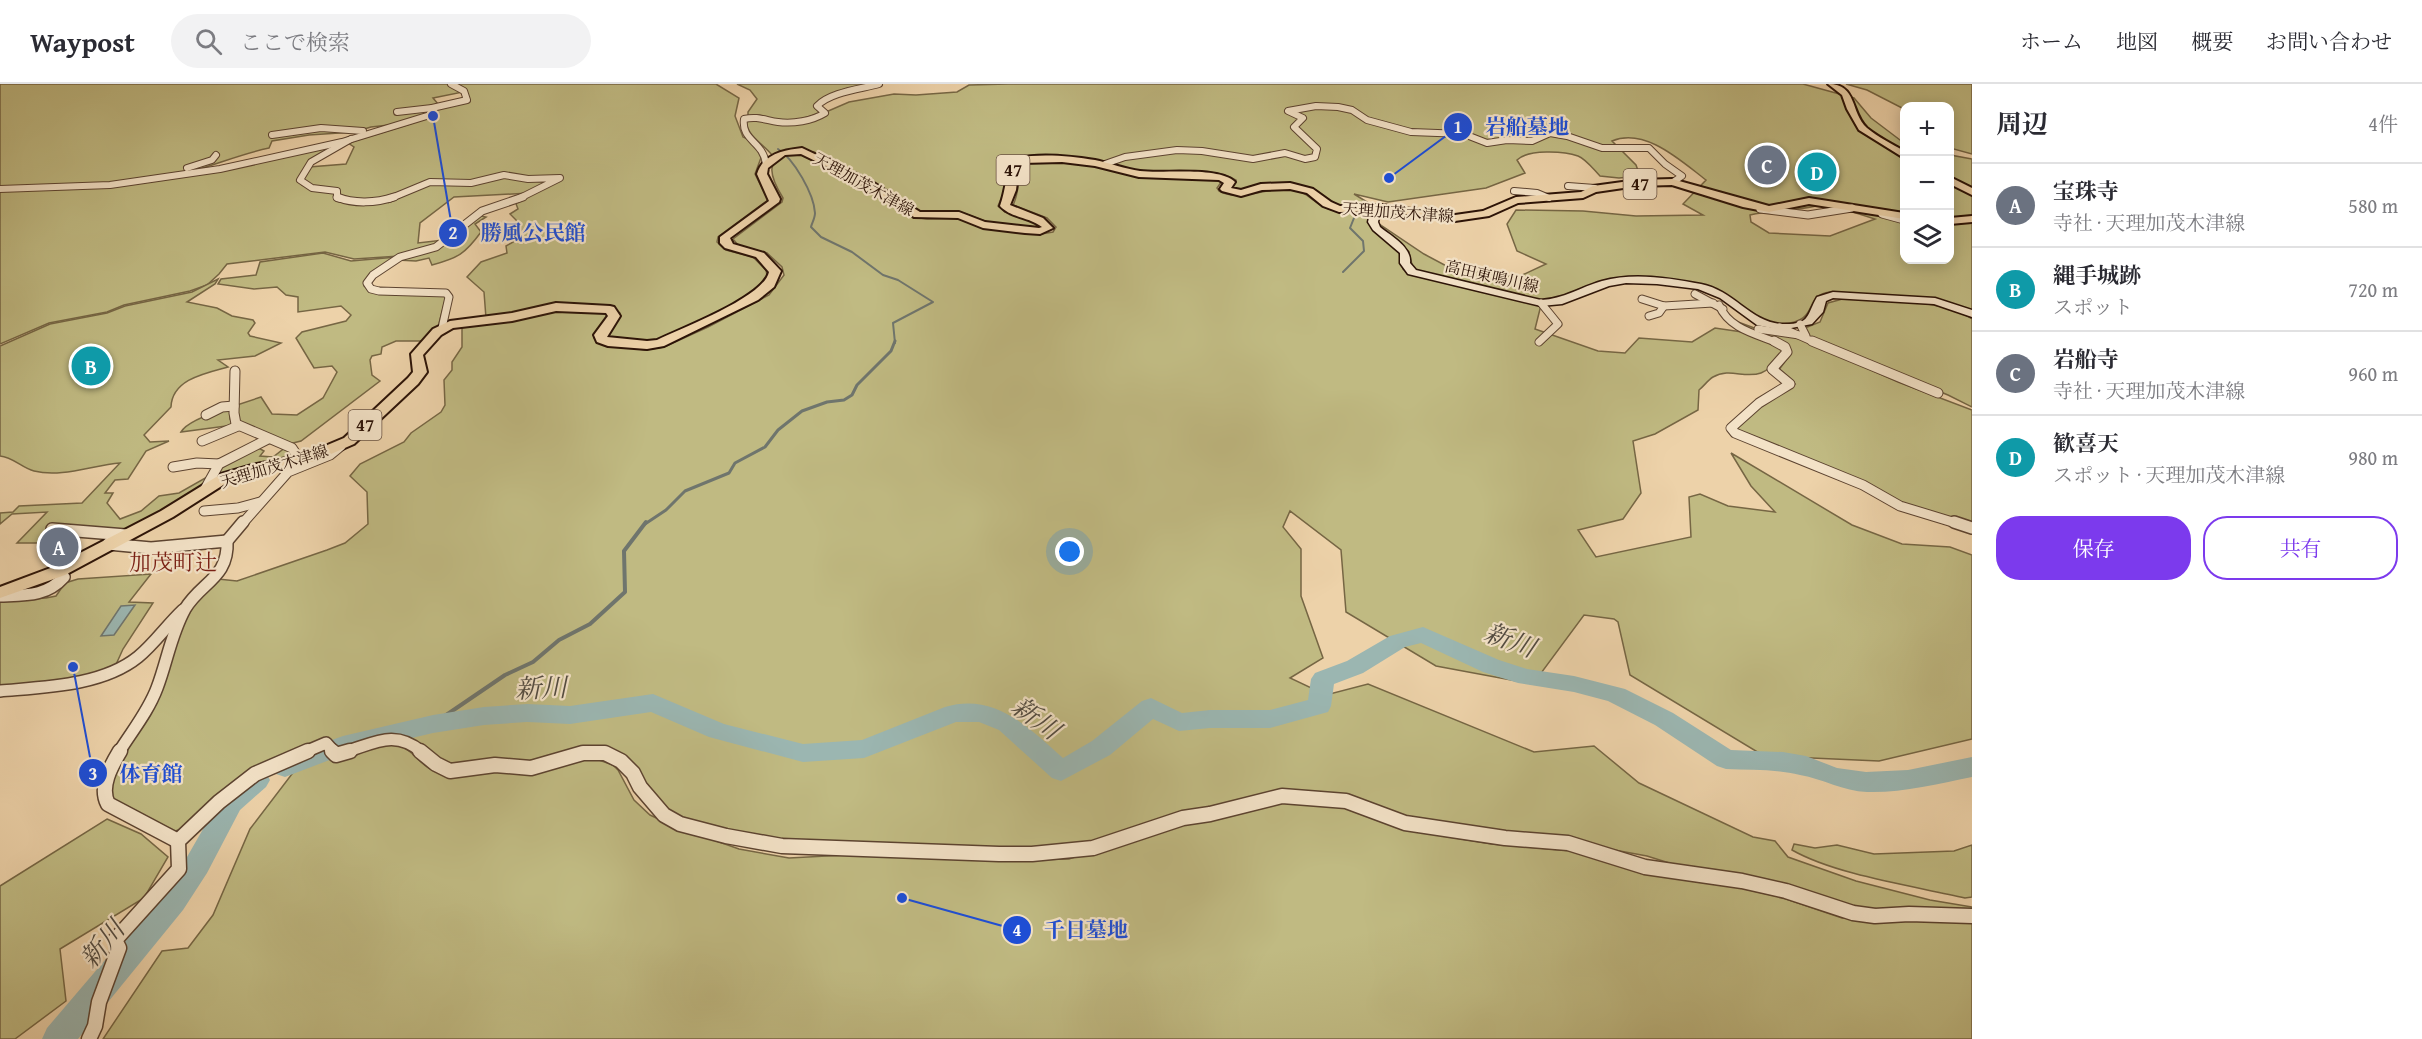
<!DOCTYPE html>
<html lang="ja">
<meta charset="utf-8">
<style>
:root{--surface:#fff;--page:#f2f2f3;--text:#2b2b33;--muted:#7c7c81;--line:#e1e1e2;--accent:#7c3aed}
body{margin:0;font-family:"Gentium Book Plus","Noto Serif JP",serif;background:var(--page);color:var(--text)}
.controls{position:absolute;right:18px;top:18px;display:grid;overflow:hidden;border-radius:12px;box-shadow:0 3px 15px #0003}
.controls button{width:54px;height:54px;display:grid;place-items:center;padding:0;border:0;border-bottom:2px solid var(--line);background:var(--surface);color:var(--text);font:30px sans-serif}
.you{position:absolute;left:1070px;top:468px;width:21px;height:21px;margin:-15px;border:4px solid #fff;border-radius:50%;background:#1a73e8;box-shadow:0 0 0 9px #1a73e833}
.badge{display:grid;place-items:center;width:39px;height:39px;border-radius:50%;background:var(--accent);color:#fff;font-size:20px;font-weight:700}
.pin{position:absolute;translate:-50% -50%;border:3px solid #fff;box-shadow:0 2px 6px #0006}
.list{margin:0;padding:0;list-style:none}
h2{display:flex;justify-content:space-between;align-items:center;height:78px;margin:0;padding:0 24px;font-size:26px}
h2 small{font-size:20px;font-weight:400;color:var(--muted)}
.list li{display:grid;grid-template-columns:39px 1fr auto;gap:18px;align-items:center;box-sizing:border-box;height:84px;padding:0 24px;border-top:2px solid var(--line)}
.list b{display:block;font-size:22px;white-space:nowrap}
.list p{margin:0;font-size:20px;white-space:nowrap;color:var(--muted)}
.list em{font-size:20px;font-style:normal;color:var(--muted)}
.actions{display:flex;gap:12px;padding:18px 24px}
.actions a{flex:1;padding:14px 0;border:2px solid var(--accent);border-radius:24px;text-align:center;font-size:21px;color:var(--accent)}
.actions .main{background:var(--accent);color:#fff}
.icon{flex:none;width:33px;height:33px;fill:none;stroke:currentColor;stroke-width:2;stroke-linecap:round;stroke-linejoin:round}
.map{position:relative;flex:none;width:1972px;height:955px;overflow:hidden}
header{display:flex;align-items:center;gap:36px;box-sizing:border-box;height:84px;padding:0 30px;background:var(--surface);border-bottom:2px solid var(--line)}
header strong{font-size:28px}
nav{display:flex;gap:33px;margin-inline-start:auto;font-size:21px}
.search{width:420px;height:54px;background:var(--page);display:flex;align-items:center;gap:15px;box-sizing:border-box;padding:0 21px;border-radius:33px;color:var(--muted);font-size:22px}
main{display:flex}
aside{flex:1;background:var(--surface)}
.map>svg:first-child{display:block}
.green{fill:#c0ba82;stroke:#766644;stroke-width:1.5;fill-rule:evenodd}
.water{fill:#9bb6b1;stroke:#6f756d;stroke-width:1.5}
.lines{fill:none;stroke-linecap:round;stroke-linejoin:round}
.stream-far2{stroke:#6f756d;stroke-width:2}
.stream-far1{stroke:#6f756d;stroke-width:3}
.stream{stroke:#6f756d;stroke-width:4}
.river{fill:#9bb6b1;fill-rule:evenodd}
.street-far4-casing{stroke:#5c4330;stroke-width:8}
.street-far3-casing{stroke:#5c4330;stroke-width:9}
.street-far2-casing{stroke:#5c4330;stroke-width:11}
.street-far1-casing{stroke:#5c4330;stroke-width:14}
.street-casing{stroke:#5c4330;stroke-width:17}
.secondary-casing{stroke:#2c1307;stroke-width:3}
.primary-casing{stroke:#2c1307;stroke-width:4}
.street-far4{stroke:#f3e2c7;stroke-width:6}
.street-far3{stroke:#f3e2c7;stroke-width:7}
.street-far2{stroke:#f3e2c7;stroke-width:9}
.street-far1{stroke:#f3e2c7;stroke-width:11}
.street{stroke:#f3e2c7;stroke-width:14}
.secondary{fill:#f3e2c7;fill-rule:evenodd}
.primary{fill:#edd2a9;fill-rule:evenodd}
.labels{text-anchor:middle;stroke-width:4.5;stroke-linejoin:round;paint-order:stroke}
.far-street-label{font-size:16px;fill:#2c1307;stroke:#f3e2c7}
.shield{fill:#f3e2c7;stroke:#685141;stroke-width:1.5}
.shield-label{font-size:18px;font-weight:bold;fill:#2c1307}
.quarter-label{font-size:22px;fill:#7a1f14;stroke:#f3e2c7}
.near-water-label{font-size:26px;font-style:italic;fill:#534c42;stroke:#f3e2c7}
.leader{fill:none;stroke:#1d4ed8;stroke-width:2}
.callout-dot{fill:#1d4ed8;stroke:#f3e2c7;stroke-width:2}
.mark-label{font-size:18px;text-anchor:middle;font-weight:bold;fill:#fff}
.callout-label{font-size:21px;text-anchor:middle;font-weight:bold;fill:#1d4ed8;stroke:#f3e2c7;stroke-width:4.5;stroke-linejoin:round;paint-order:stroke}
</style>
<header>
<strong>Waypost</strong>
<div class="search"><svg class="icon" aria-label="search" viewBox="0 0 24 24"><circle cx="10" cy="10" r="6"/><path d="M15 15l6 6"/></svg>ここで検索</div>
<nav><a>ホーム</a><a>地図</a><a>概要</a><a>お問い合わせ</a></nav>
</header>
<main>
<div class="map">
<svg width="1972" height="955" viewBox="0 0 1972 955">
<rect width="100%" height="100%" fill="#edd2a9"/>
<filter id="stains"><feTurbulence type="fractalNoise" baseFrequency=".00333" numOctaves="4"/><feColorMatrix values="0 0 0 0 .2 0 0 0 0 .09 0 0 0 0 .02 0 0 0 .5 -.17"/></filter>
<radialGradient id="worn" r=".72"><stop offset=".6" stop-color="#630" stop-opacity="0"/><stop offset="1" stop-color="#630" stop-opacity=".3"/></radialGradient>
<g class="green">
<path d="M0 0H450L463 8 433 14 438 20 430 28 407 39 371 43 354 48 309 51 272 57 269 64C240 70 213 82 185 89 124 102 62 102 0 104Z"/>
<path d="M453 0H716L739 14 735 32 743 53 752 57 762 71 755 90 768 116 718 153 717 158 726 166 753 173 766 186 767 191 754 208C727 223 686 248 657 256 642 260 621 255 605 253L604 251 620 233V229C594 209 517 228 486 234L484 208 467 193 481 178 507 169 506 162 522 153 521 141 510 130 518 125 515 117 558 98 513 90 476 97H442L401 111 364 118 339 112V106L311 103 303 96 309 83 346 80 354 63 348 59 410 40 434 29 435 26 469 16Z"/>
<path d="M737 0H873C856 4 823 7 814 22L820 29C807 35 787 40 772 35 763 32 758 31 748 32V28L757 15 750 6Z"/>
<path d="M1008 0H1803L1854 14 1871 34 1904 59V176H1950V71L1972 75V227L1956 221 1830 208C1801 212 1822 237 1782 240 1752 242 1732 205 1702 201 1678 197 1624 191 1601 197 1581 203 1563 216 1541 217L1424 190 1413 185 1409 168 1381 144 1379 140 1424 170 1452 185 1518 193 1546 180 1517 167 1507 140 1516 126 1583 127 1636 132 1703 131 1683 120 1706 96C1681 77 1645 43 1612 57L1636 81 1640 92 1619 94 1600 92C1594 86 1586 75 1578 72 1564 67 1528 65 1517 76L1525 89 1486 104 1388 118 1354 110 1375 123 1339 122 1316 106 1291 100 1266 99 1240 106 1232 105 1236 96C1214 81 1165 91 1139 88 1128 87 1118 81 1107 79 1089 74 1020 65 1008 81L1005 105 998 122 1005 128 1038 139 1041 143 1039 144 990 139 961 128 922 129 870 95 814 68 791 65 772 71C762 59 748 53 746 37L748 35 785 39 826 28 849 18 894 10 916 11 957 8 969 1ZM1816 122H1834L1875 135 1830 152 1769 149 1751 138 1750 131C1772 126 1794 127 1816 122Z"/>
<polygon points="1846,0 1972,0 1972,70 1950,64 1950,22 1904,22 1904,25 1867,6"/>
<polygon points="345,58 309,78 302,101 311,105 334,107 335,113 363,119 426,100 462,100 499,93 553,93 530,109 454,113 420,139 418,159 444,156 434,163 400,172 354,175 325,168 227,180 219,190 207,201 190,207 124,221 107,228 49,239 0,260 0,106 96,103 177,91"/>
<path d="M797 69 858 98 876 113 913 133 927 135 956 134 984 144 1023 149 1041 150 1053 148 1056 143 1047 134 1013 121C1020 108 1017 93 1023 79L1061 78 1101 82 1138 93 1218 95 1222 97 1217 104 1219 107C1242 119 1268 102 1293 105 1307 107 1315 121 1329 125 1344 130 1357 125 1370 134L1372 144 1399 168 1403 185 1408 189 1541 221 1535 245 1598 267 1625 269 1639 254 1692 258 1715 244 1749 249 1783 266C1759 310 1737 279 1713 293 1708 296 1704 302 1699 306L1698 326 1655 350 1633 357 1641 409 1623 435 1578 446 1596 473 1691 453 1689 413 1700 410 1728 422 1775 428 1751 402 1731 369 1852 441 1902 460 1950 463 1972 471V655L1879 677 1764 672 1630 591 1618 538 1614 535 1584 531 1533 600 1436 582 1346 528 1341 466 1290 427 1283 443 1301 465V512L1323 574 1290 594 1326 611 1368 600 1534 668 1594 662 1639 699 1753 753 1775 757 1788 773 1856 797 1930 816 1972 823V829L1879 828 1701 789 1647 772 1609 765 1410 735 1379 722 1260 711 1152 738 1067 767 742 758 657 725 626 682 601 669 533 680 452 684 413 658 341 663 339 657 317 660 293 669 193 742 175 747 116 720C107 707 113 694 118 680L191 523 218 495 237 497 327 466 345 459 368 440 367 408 350 392 360 380 404 358 411 349 441 328 445 321 444 296 452 286V278L462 263V241L555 226 606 228 609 232 594 254 605 260 645 266 664 263 708 243 769 211 784 191 782 183 767 169 738 161 733 155 782 118 783 114C769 91 763 73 797 69Z"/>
<path d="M477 131 486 133 475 140 481 148C465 170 458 174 432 181L429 174 416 177 397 176 431 167Z"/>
<polygon points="323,169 351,177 397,173 364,199 364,202 369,206 439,208 446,213 438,243 423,257 396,257 382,263 381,270 372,272 370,276 372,291 380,297 301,357 289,360 240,341 237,321 261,313 272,330 297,331 323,314 337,288 332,282 314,284 296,254 302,248 346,237 351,231 341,222 298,228 298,213 286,211 277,203 254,205 218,200 221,195 256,191 260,178"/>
<path d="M218 195 215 200 187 218 217 224 232 232 253 236 255 239 248 249 250 252 281 259 255 272 218 276 228 283C206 289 172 295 171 323L144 351 150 358 169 357 146 367 128 395 115 396 105 409H113L107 419 120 435 141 427 159 412 179 409 207 393 203 402 129 448 60 443 42 459H17L47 428 12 430 0 440V429L13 428 19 422 82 419 120 379C93 381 62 394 34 387 22 384 13 373 0 372V262L50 240 107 229 125 222 192 208Z"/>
<path d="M1846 214C1883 218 1942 214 1972 235V323L1948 311 1809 254 1805 244 1820 238 1828 219Z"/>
<path d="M1738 238 1757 245 1800 254 1898 298 1972 326V442L1924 430 1736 347C1747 325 1776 312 1795 300L1778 287 1790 271Z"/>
<path d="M231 323 230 335 234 341 181 348C188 336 218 327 231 323Z"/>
<polygon points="255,362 264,367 260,372 273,373 286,363 296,372 211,397 218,384"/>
<polygon points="151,490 129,518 153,519 123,565 113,587 91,592 0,605 0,516 46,514 56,512 65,499 78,495"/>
<path d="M398 660C419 669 420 687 448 691L578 675H596L613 681 618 686 634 716 650 731 674 742 739 765 789 774 883 769 1022 776 1069 775 1157 745 1263 717 1319 716 1443 752 1492 760 1583 768 1780 813 1842 834 1972 837V955H103L162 867 188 864 213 831 250 745 295 686 317 666Z"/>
<polygon points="107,735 141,750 168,773 144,814 60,865 66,917 15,955 0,955 0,802"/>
<path d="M1794 760 1815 764 1837 761 1874 770 1954 767 1972 761V813L1965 814C1914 802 1836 791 1792 766Z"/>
</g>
<polygon class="water" points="135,521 114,551 101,552 121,522"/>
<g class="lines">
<g class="stream-far2">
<path d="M778 65C794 75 814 110 815 129 815 134 812 139 811 143L821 153 852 168 883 191 898 196 933 218 893 239 895 259"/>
<polyline points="1343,188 1364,167 1363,157 1350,144 1354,134 1361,128"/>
</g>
<polyline class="stream-far1" points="645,440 666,426 685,407 729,389 735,379 765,363 778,346 802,327 827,318 844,316 852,311 857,301 891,267 895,257"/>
<polyline class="stream" points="433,640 505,591 533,578 559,556 590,540 625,508 624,467 646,438"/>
<g class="river">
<path d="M1423 543 1499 576 1527 585 1574 592 1625 605 1673 629 1731 666 1783 668 1806 672 1837 684 1866 688 1908 686 1972 673V693C1937 700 1902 709 1867 708 1843 707 1823 695 1800 691 1776 685 1751 686 1726 685L1717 682 1655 641 1608 617 1574 608 1518 599 1483 588 1421 559 1405 563 1363 589 1334 600 1331 622 1328 628 1270 644H1210L1179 647 1153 635 1110 671 1061 697 1052 694 999 646 979 638H956L864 674 803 678 709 653 651 628 570 640 527 638 484 641 433 649 348 669 285 693 276 690 272 683 276 676 343 652 433 631 484 623 527 620 570 622 653 610 724 640 803 660 862 656 945 623C995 608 1029 644 1063 674L1092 657 1142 617 1151 614 1182 629 1210 626H1270L1308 616 1311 595 1315 589 1347 577 1390 552Z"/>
<polygon points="257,686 266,689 270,696 266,703 240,726 207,789 183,826 78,955 42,955 47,944 163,808 187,773 222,712 248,689"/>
</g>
<defs>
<g id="street-far4">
<polyline points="397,28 432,24"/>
<polyline points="272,51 321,44 363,47"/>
<path d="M766 80C763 57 741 57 744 35 757 32 765 36 778 38 793 40 812 37 825 29L817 22C830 8 861 5 879 0"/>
<polyline points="1105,80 1125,73 1177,66 1202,67 1253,75 1285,69 1305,75 1315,73 1317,65 1294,43 1303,34 1288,27 1316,22 1338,23 1352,26 1367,36 1411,48 1464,50 1487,59 1507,56 1532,57 1550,49 1567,52 1602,64 1649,64 1665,80 1682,92 1673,98"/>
<polyline points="187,84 212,76 216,71"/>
<polyline points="1568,102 1595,104"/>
<polyline points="0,105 110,101 220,85 342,58 430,31 432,24 467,16 464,7 451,0"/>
<polyline points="1514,107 1537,109 1549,114"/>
<polyline points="341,115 337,114 337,107 312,104 300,96 311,78 351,55"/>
<polyline points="389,115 430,98 471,99 504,91 528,95 560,94 518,115"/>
</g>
<g id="street-far3">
<path d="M337 113C354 120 376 119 394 113"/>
<polyline points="1760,125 1808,131 1852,124"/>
<polyline points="1882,130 1904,136"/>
<polyline points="1695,210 1723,225"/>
<polyline points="1642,215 1664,222 1713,219"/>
<path d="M1719 221C1729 245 1756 250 1778 259"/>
<polyline points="1649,232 1659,229 1664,222"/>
<polyline points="1780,243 1816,259"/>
<polyline points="442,244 449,213 446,209 379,207 371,205 367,199 373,191 400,173 436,163 482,127 523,113"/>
<polyline points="1758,245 1806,252 1800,240"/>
<polyline points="1539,258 1558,240 1541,219"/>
</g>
<g id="street-far2">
<polyline points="1774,257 1785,263 1787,268 1772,285 1790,300 1759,319 1731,344 1735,349 1863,401 1900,422 1959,440"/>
<polyline points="1812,257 1938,309"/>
<polyline points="235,287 234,329 236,340 292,364 300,376"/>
<polyline points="206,331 222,323 234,322"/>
<polyline points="202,357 238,342"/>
<polyline points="173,383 197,379 219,380"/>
<polyline points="205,405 219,380 268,355"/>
<polyline points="204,427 238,424 260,418"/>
<polyline points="242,440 288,388 330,371 341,362"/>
</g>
<g id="street-far1">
<polyline points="1954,438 1972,444"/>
<polyline points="52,445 126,451"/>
<polyline points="227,457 243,438"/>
<path d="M108 460 151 464 227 457C229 494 201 498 185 525 171 550 167 578 157 604 148 628 132 647 119 668"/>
<path d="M0 512C25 511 46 513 64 493L59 487"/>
<path d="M0 607C44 603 102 602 138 573 155 559 167 541 183 526"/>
<polyline points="305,668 326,659 334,668"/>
<path d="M345 668C375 659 395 645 422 668"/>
</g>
<g id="street">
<path d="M120 667C111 682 99 703 108 720L178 757"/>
<polyline points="332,667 336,671 350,667"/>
<polyline points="420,667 436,680 450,687 495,681 531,684 583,669 605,669 621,677 633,689 640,703 664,731 680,740 726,752 782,762 999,770 1032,770 1093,764 1183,734 1210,730 1282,712 1346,717 1405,739 1505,754 1568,759 1645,783 1742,797 1786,807 1853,829 1875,832 1909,830 1972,832"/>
<polyline points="89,955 95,942 99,918 119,864 115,856 179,785 178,757 219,718 255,690 308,667"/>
</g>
<path id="secondary" d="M1376 121 1381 124 1378 138 1380 143C1391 152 1412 163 1410 179L1416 186 1541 216C1563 215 1581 203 1602 197 1633 188 1670 194 1701 200 1733 206 1751 238 1781 240 1811 241 1806 232 1817 213L1833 208 1935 214 1972 226V233L1934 220 1833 214 1826 217 1823 228 1812 240 1781 246 1757 241 1720 214 1698 205 1657 200 1626 199 1609 202 1562 220 1541 222 1408 190 1400 179V169L1373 146 1368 138 1371 124Z"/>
<g id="primary">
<path d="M1828 0C1858 0 1850 29 1867 44 1878 53 1892 60 1904 67V74L1859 46 1847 25 1842 11Z"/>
<path d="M802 64 867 95 920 128H959L985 138 1039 144 1042 143C1029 133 1011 134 1000 122 1006 107 1006 83 1017 74 1041 69 1071 72 1095 76 1110 79 1125 85 1140 87 1164 90 1218 82 1235 98L1231 104 1241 106 1261 100 1290 99 1313 105 1331 118 1340 122 1382 121 1455 131 1483 127 1516 113 1581 108 1593 102 1637 96 1672 95 1769 122 1809 114 1904 129V135L1809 120 1769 128 1743 123 1672 101 1637 102 1596 108 1583 114 1518 119 1489 132 1455 137 1382 127 1339 128 1323 122 1307 109 1290 105 1262 106 1241 112 1222 107 1220 105 1224 99 1219 96 1139 93 1095 82 1062 78 1022 79 1019 82 1016 106 1010 121 1043 134 1053 144 1040 150 1025 149 983 144 958 134 914 133 861 99 801 70 785 71 768 84 767 90 780 115 779 118 730 154 733 160 764 169 781 187 774 203 758 216 664 262 647 265 608 262 597 258 594 251 608 232 606 229 556 227 512 237 453 244 441 251 423 271 427 288 418 300 354 360 315 377 255 389 231 396 173 433 65 491 0 514V503L53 483 161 427 221 390 252 381 306 370 344 354 408 294 413 288 411 270 433 245 450 237 512 229 556 219 610 222 614 223 620 232 607 253 647 257 657 256C682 244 764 213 769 188L756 173 725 164 720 159V153L769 117 757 90C763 70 784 66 802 64Z"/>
<polygon points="1950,93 1972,104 1972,111 1950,100"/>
<polygon points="1972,132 1972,138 1950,140 1950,134"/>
</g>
</defs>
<use href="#street-far4" class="street-far4-casing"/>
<use href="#street-far3" class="street-far3-casing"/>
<use href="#street-far2" class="street-far2-casing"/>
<use href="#street-far1" class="street-far1-casing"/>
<use href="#street" class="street-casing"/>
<use href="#secondary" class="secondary-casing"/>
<use href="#primary" class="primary-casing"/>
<use href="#street-far4" class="street-far4"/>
<use href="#street-far3" class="street-far3"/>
<use href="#street-far2" class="street-far2"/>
<use href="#street-far1" class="street-far1"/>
<use href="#street" class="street"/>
<use href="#secondary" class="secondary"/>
<use href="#primary" class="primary"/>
</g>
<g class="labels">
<g class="far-street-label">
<text transform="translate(864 100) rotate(29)" y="6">天理加茂木津線</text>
<text transform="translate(1398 128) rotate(4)" y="6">天理加茂木津線</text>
<text transform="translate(1492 192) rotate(13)" y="6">高田東鳴川線</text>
<text transform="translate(274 382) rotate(-17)" y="6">天理加茂木津線</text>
</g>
<g class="shield">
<rect x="996.5" y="71" width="33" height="30" rx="4.5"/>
<rect x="1623.5" y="85" width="33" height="30" rx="4.5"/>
<rect x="348.5" y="326" width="33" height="30" rx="4.5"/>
</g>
<g class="shield-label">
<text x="1013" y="92">47</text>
<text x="1640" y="106">47</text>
<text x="365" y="347">47</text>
</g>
<g class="quarter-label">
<text x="173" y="486">加茂町辻</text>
</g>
<g class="near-water-label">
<text transform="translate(1510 556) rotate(20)" y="9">新川</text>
<text transform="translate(541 604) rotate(-2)" y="9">新川</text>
<text transform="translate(1036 634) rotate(36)" y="9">新川</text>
<text transform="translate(102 860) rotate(-50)" y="9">新川</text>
</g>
</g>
<path class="leader" d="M1389 94L1458 43M433 32L453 149M73 583L93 689M902 814L1017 846"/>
<g class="callout-dot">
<circle cx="1389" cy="94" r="6"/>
<circle cx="433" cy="32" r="6"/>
<circle cx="73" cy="583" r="6"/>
<circle cx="902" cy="814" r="6"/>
<circle cx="1458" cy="43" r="15"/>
<circle cx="453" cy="149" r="15"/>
<circle cx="93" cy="689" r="15"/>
<circle cx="1017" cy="846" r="15"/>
</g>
<g class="mark-label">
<text x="1458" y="49">1</text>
<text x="453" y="155">2</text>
<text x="93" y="696">3</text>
<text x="1017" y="852">4</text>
</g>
<g class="callout-label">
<text x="1527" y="50">岩船墓地</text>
<text x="533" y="156">勝風公民館</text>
<text x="151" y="697">体育館</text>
<text x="1086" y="853">千日墓地</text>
</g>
<rect width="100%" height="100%" filter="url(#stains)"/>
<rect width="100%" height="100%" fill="url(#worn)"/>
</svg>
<div class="controls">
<button>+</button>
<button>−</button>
<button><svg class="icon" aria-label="layers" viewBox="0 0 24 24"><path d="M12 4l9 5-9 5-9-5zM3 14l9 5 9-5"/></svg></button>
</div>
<div class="you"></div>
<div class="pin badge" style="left:59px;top:463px;background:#6b7280">A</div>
<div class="pin badge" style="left:91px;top:282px;background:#0f9aa8">B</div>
<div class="pin badge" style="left:1767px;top:81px;background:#6b7280">C</div>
<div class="pin badge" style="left:1817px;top:88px;background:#0f9aa8">D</div>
</div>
<aside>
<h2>周辺<small>4件</small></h2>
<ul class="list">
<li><span class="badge" style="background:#6b7280">A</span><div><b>宝珠寺</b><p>寺社 · 天理加茂木津線</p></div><em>580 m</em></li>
<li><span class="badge" style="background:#0f9aa8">B</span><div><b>縄手城跡</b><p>スポット</p></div><em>720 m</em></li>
<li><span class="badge" style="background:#6b7280">C</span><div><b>岩船寺</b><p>寺社 · 天理加茂木津線</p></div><em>960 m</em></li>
<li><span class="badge" style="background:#0f9aa8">D</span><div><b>歓喜天</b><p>スポット · 天理加茂木津線</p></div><em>980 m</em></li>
</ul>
<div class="actions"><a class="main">保存</a><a>共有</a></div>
</aside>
</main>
